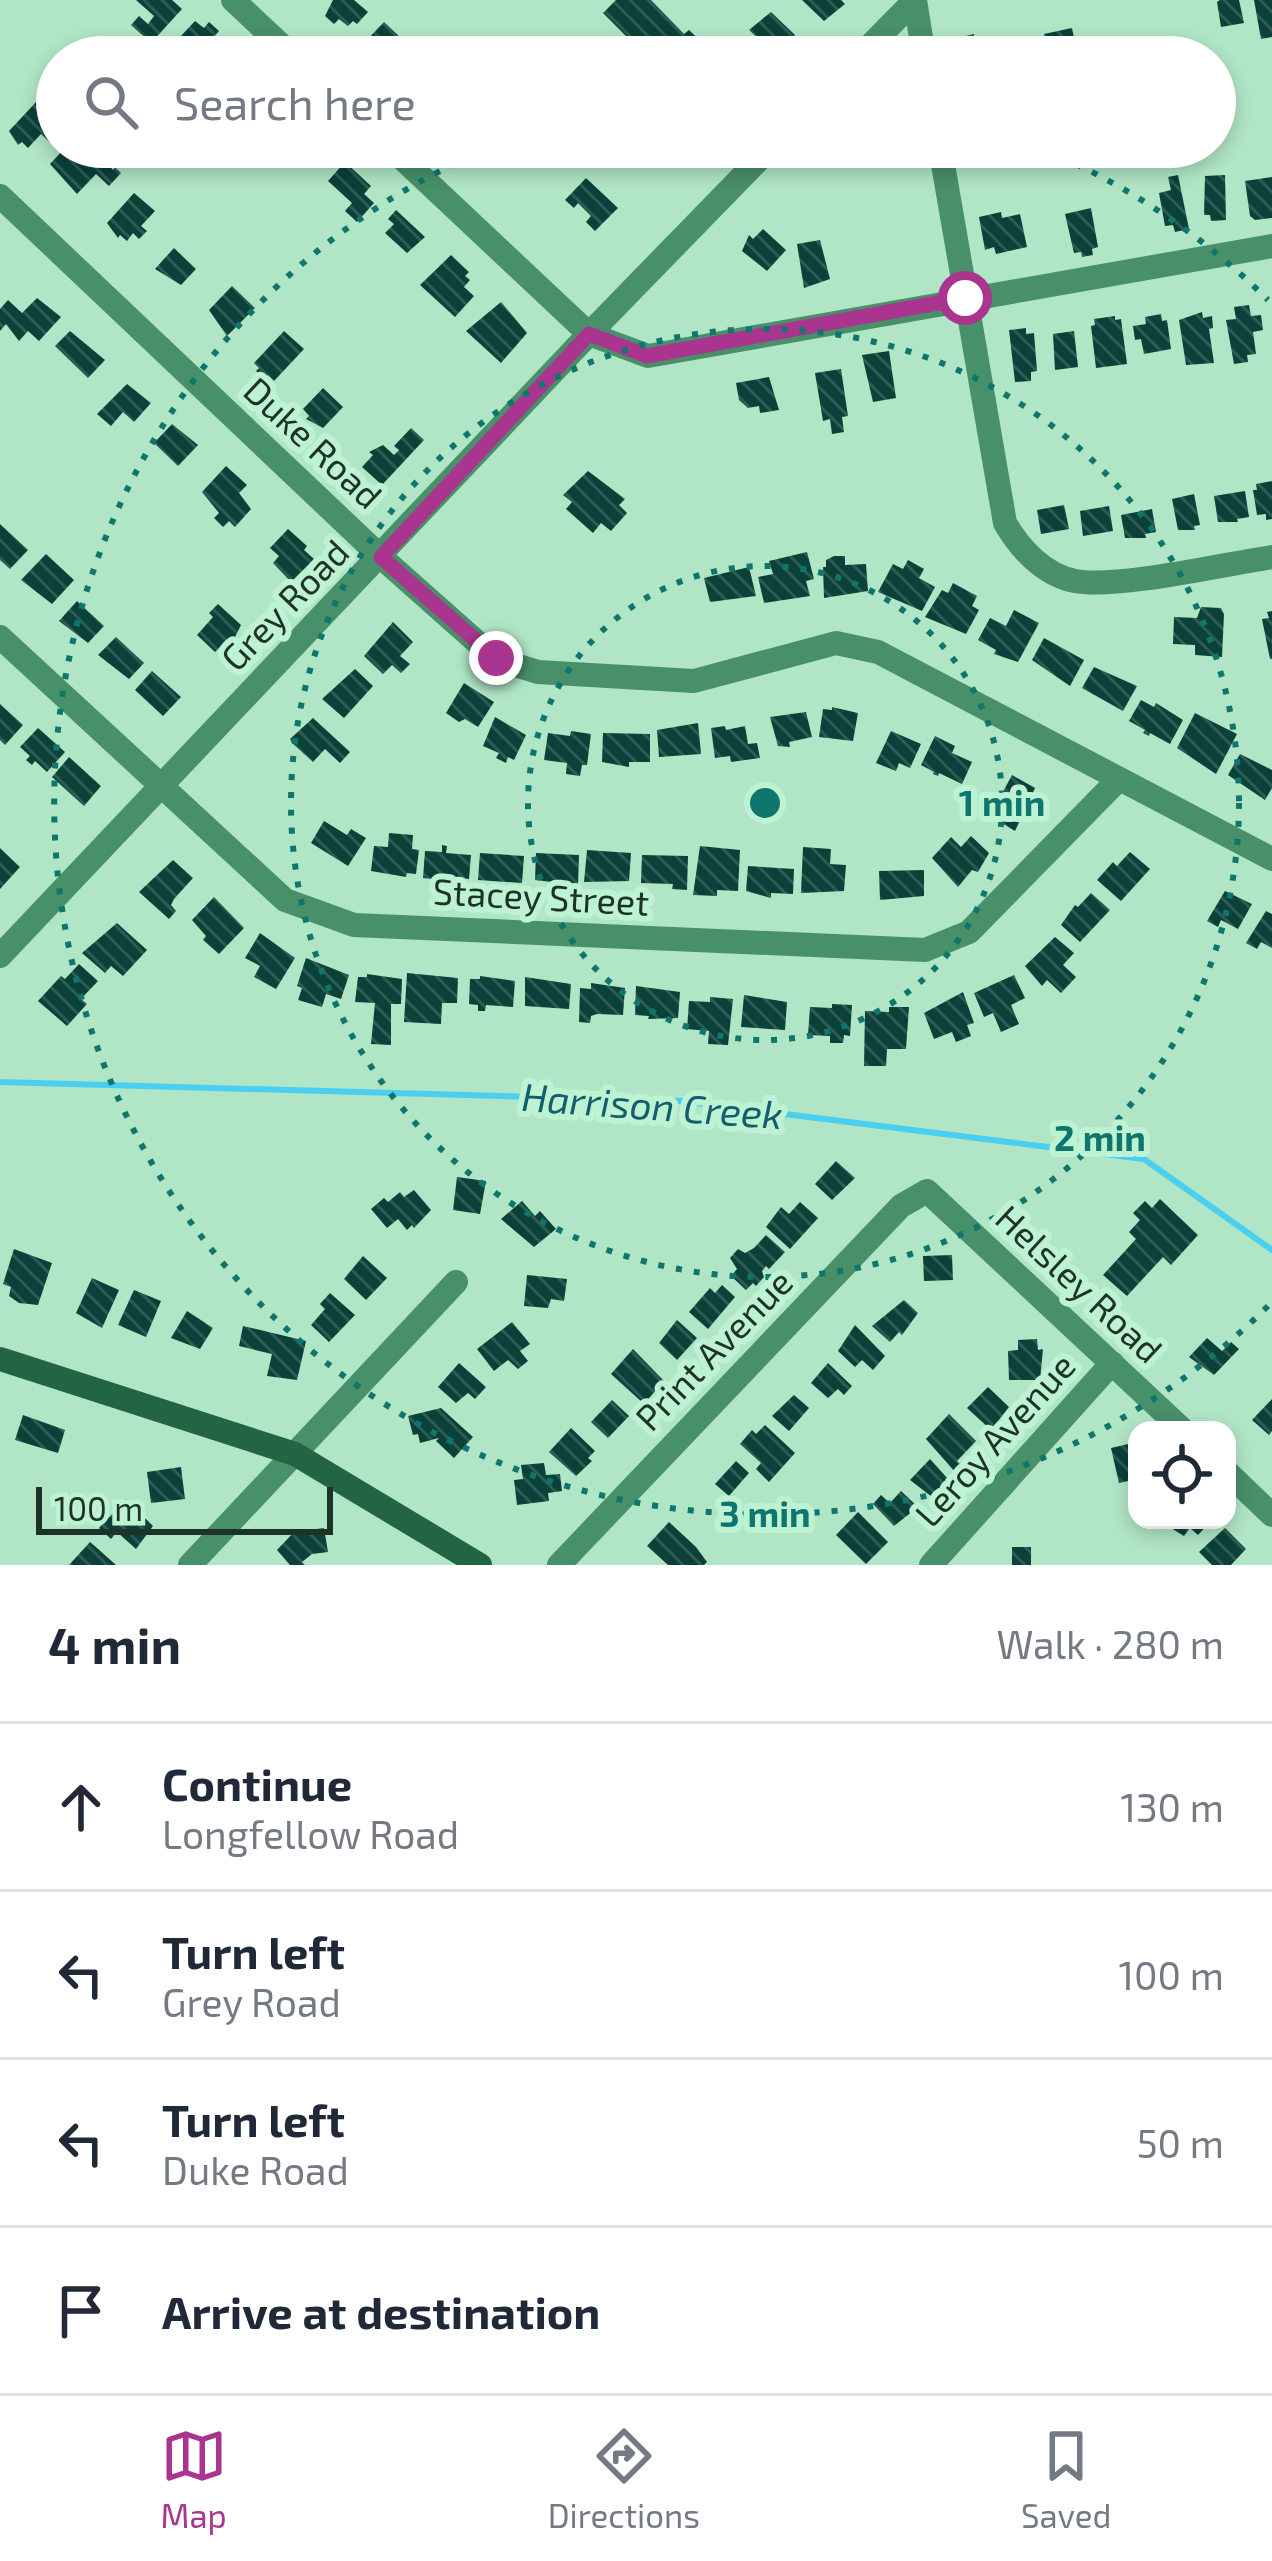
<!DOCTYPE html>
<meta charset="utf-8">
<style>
:root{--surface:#fff;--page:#f6f6f7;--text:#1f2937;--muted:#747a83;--line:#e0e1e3;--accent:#a9358f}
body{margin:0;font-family:"Exo 2",sans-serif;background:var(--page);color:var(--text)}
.controls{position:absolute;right:36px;bottom:36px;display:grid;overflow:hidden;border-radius:24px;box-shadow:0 6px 18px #0003}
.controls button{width:108px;height:108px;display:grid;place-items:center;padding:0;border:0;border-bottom:3px solid var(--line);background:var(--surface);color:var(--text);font:60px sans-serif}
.scale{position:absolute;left:36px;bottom:30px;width:297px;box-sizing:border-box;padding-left:12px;border:6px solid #1e3327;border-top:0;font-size:33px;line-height:42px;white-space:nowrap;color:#1e3327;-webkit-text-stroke:9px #bdf3d2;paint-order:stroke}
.stop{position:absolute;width:36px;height:36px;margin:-27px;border:9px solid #a9358f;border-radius:50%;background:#fff}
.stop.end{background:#a9358f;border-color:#fff;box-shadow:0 3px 12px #0008}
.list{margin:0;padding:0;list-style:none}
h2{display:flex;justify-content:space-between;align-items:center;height:156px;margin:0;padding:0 48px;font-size:51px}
h2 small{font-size:39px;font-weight:400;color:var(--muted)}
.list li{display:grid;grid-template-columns:78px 1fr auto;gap:36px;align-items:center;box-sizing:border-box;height:168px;padding:0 48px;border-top:3px solid var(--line)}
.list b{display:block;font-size:45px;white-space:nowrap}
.list p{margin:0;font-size:39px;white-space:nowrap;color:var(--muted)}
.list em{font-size:39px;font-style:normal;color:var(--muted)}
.icon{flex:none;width:66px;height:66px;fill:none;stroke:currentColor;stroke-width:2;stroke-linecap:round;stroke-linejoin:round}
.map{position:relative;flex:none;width:1272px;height:1565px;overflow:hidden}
.search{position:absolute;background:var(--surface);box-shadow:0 6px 18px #0003;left:36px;right:36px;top:36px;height:132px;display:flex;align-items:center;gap:30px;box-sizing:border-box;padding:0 42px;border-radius:66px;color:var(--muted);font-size:45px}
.sheet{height:828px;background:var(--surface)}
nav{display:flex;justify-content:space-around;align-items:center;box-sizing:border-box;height:168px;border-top:3px solid var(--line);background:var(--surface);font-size:33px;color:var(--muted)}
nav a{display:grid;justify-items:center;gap:6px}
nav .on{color:var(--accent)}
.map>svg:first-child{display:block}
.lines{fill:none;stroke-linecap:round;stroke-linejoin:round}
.stream{stroke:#4acff0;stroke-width:6}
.building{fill:url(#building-back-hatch)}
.minor{stroke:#489069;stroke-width:24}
.secondary{stroke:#226443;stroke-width:24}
.route{stroke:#a9358f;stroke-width:15}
.ring{fill:none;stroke:#0f766e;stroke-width:6;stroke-dasharray:6 12}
.labels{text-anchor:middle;stroke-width:12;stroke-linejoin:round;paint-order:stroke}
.street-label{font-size:36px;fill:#1e3327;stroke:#bdf3d2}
.water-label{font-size:39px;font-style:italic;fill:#145d6e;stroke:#bdf3d2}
.centre{fill:#0f766e;stroke:#bdf3d2;stroke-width:6}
.ring-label{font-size:36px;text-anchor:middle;font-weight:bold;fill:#0f766e;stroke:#bdf3d2;stroke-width:12;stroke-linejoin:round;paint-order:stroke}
</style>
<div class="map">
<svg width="1272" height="1565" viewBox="0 0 1272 1565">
<defs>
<pattern id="building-back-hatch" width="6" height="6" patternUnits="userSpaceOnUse" patternTransform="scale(3)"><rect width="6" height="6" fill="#0a4138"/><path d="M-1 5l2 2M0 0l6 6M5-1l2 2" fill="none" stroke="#2e5b53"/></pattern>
</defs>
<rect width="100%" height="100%" fill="#b0e6c5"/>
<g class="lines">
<polyline class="stream" points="0,1082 681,1101 1144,1159 1272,1250"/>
</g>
<g class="building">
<polygon points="136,0 172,0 182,9 151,43 131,25 139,16 148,24 154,16"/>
<polygon points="333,0 354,0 368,12 357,24 353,21 348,26 339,19 334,24 325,16"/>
<polygon points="616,0 651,0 684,34 689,30 717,57 647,57 603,13"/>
<polygon points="802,0 841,0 845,4 824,21"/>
<polygon points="1220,0 1239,0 1244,23 1221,27 1217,2"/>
<polygon points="1254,0 1272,0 1272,37 1261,39"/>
<polygon points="771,12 795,35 788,43 791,45 776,55 749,30"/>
<polygon points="195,21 204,28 209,22 219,31 212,39 219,44 208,57 202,57 180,37"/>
<polygon points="384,22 403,40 387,57 380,57 366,41"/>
<polygon points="1072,28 1078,57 1048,57 1044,34"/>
<polygon points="974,34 974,39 979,38 982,57 943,57 941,47 959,44 958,38"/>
<polygon points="426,40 441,54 447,47 458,57 415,57 412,55"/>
<polygon points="37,101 56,119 57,142 54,146 41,134 28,148 22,142 18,145 9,131"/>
<polygon points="85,147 97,151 113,170 115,167 121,173 109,186 96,174 77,194 50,164 63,150 74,158"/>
<polygon points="345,162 371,186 364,194 374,203 357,222 345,211 352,203 328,181"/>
<polygon points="1178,175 1189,229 1175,232 1173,225 1165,226 1159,193 1171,190 1168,177"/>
<polygon points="1225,175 1226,220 1211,221 1210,215 1204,215 1205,176"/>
<polygon points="1272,177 1272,218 1255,220 1250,216 1245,181"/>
<polygon points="586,178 618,208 595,231 586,222 591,216 578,203 574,208 565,200"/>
<polygon points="134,193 155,211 141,226 147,231 139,239 133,233 127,241 120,235 118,238 107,223"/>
<polygon points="1091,208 1098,247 1092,249 1093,255 1082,257 1081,252 1074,253 1065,214"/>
<polygon points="396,210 425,237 407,253 385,233 394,224 388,219"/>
<polygon points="1001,212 1002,218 1020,214 1027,247 996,254 994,247 985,250 979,217"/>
<polygon points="763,229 786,250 767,271 742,251 749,235 753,239"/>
<polygon points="820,240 830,279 804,288 797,244"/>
<polygon points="174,248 196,269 181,285 155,269"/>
<polygon points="451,255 469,272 465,276 470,280 464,287 474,296 455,317 420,285"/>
<polygon points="232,286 255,308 227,336 209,310"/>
<polygon points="37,298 61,317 39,341 28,331 19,341 6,324 0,331 0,309 8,300 22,313"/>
<polygon points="501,302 527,333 501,363 466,331"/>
<polygon points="1249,305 1251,316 1261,315 1263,330 1253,332 1256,354 1247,355 1248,362 1234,364 1226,320 1236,319 1234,307"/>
<polygon points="1202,312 1203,318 1212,316 1213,328 1209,329 1214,363 1186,365 1179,320"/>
<polygon points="1161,314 1162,321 1167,320 1171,349 1144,354 1141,339 1135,340 1133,326 1146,324 1145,317"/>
<polygon points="1115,316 1115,320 1121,319 1127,364 1096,368 1091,326 1095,325 1094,319"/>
<polygon points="1026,328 1026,334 1034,333 1037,371 1031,372 1031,381 1015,382 1009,330"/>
<polygon points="70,331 105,360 88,378 55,346"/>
<polygon points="284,331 304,349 274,381 268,375 265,379 256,371 259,368 254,363"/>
<polygon points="1074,331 1078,367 1055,370 1053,334"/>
<polygon points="889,351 896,398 873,402 862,355"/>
<polygon points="841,369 848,416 842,417 844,432 832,434 830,419 823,421 815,373"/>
<polygon points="769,377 779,410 760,413 759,406 748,408 739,400 736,383"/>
<polygon points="127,384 151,403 134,422 123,412 111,426 97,414"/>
<polygon points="323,388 343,407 323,428 306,419 309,416 303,409"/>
<polygon points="172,424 198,445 178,466 154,443"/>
<polygon points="411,428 424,440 382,485 362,467 373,455 369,452 383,445 394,455 399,450 394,446"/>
<polygon points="226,466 247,485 239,493 251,509 235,527 229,521 223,527 214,518 219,513 202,492"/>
<polygon points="588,471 625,499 619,505 627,513 611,531 601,523 593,533 566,509 572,502 563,495"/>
<polygon points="1272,481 1272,519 1266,520 1266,514 1257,515 1253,490 1257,490 1256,484"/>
<polygon points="1245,491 1249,517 1237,519 1238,522 1218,522 1214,496"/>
<polygon points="1194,494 1200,525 1194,526 1195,530 1178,530 1172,499"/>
<polygon points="1064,505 1069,529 1041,534 1037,510"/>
<polygon points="1109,506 1113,531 1083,536 1080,511"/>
<polygon points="1152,509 1156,532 1145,534 1146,538 1125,538 1121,515"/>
<polygon points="0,524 28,550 10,569 0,560"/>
<polygon points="288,529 307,546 304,550 314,559 291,582 273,563 279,556 270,548"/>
<polygon points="807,552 814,579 806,581 810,596 764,603 758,577 773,574 769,561"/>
<polygon points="46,554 74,580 52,604 21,580"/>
<polygon points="834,556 845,556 845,565 866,564 868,591 824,598 823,567 826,567 826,560"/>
<polygon points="908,560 924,569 919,578 935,587 922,611 878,592 893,564 903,569"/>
<polygon points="749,567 756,596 710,602 704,578"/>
<polygon points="953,583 977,596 972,606 979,610 966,634 925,617 942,590 948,593"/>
<polygon points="77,601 104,626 88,643 59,621"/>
<polygon points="218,604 241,625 234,639 230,637 215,652 197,635 213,617 209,613"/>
<polygon points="1201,607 1221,608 1224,614 1222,657 1195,655 1195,645 1173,644 1174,617 1197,618"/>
<polygon points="1014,610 1039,623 1018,662 994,654 996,650 978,640 990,618 1006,626"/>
<polygon points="1272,611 1272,659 1270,659 1262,619 1269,618 1267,612"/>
<polygon points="393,622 413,642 400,656 410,664 401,673 392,665 383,674 364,656"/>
<polygon points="116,637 144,663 129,679 98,655"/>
<polygon points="1044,638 1084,660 1070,686 1032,660"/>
<polygon points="1094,667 1137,686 1123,711 1082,688"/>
<polygon points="355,669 373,686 344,718 322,699"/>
<polygon points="152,671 181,697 163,716 135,690"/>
<polygon points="464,683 494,702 478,727 465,719 459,722 446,713"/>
<polygon points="1141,700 1154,707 1156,703 1183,720 1170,744 1150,733 1149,736 1143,733 1145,730 1129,721"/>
<polygon points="0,704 23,725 5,745 0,740"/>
<polygon points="832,707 858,713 853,741 819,737 823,709 832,710"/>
<polygon points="806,712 812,737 789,742 790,747 778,746 770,717"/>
<polygon points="1195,713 1237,734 1216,774 1177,748"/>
<polygon points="495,717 526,735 514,760 508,757 506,763 496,758 499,753 483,746"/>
<polygon points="313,718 350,752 340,763 325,749 313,762 292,743 290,739"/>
<polygon points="698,723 701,754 659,757 657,730"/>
<polygon points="725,726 726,730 745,726 748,744 757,743 760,758 731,762 730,756 715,758 711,728"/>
<polygon points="38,728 65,752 47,772 35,761 32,765 26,760 30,756 20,747"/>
<polygon points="571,731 591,734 587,765 582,765 580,776 566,774 567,763 544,760 548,733 570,736"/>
<polygon points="891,731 921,744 910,768 899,763 896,771 876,763"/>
<polygon points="603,733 650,734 650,762 629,762 629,767 602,762"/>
<polygon points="935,736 955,746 952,753 972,762 962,784 939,773 938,776 933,774 934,772 921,765"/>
<polygon points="1240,754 1272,770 1272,788 1265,800 1228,775"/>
<polygon points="69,757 101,786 84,806 52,777"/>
<polygon points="1012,775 1035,788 1015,831 990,816"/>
<polygon points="324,821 347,835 351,829 366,838 348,866 311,843"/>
<polygon points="389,833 413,835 412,849 419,850 416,874 407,873 406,877 371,871 374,846 388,847"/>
<polygon points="971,836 989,853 978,872 972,870 958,887 932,858 951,837 961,847"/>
<polygon points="442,845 447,846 446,853 471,855 469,879 459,878 459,882 423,878 425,851 442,852"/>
<polygon points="700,846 740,850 738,891 717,890 717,896 693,895"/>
<polygon points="803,847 831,849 830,864 846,865 844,891 801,893"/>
<polygon points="0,848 20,867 0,889"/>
<polygon points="587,850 631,853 629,881 584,882"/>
<polygon points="1130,852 1150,869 1121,901 1097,880 1113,862 1117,866"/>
<polygon points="480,853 524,856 522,883 478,880"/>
<polygon points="536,853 579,855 578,885 535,880"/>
<polygon points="642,855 688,856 687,890 672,889 673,884 641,883"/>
<polygon points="173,860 193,878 174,899 171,905 176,911 169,919 139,892"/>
<polygon points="748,866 794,869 793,894 771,893 771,898 746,891"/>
<polygon points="924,870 924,896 880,900 879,871"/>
<polygon points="1225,891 1252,904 1238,929 1221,920 1218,927 1207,921"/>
<polygon points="1091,893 1110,910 1080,942 1061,925 1075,905 1078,907"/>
<polygon points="214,897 244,928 219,954 203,940 206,936 192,920"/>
<polygon points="1266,911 1272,914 1272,948 1261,942 1257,949 1246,943"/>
<polygon points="117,923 147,950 123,976 111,966 105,973 82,953"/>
<polygon points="260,933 295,958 276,989 254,977 260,966 245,958"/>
<polygon points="1055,937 1074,953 1063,965 1076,977 1061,993 1047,980 1042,986 1025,966"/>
<polygon points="306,958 349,975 341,999 326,994 322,1007 298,1000 302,988 297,986"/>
<polygon points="79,964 98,981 81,999 87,1004 67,1026 38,1001 61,976 65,979"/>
<polygon points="407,973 458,978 457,1003 442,1003 441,1024 404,1022"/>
<polygon points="367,974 402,979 401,1004 391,1004 391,1045 371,1044 375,1003 355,1002 358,977 367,977"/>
<polygon points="1014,975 1025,998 1011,1005 1019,1024 1001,1032 993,1013 984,1017 974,993"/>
<polygon points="480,976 515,981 513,1007 486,1005 485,1011 478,1011 478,1005 469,1004 470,979 480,979"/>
<polygon points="525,977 571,984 569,1009 525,1006"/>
<polygon points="591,983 625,988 623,1015 597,1014 591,1016 590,1023 579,1022 580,988 591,989"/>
<polygon points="636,986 680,992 678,1018 648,1019 649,1016 635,1015"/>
<polygon points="963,992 974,1023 967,1025 971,1036 956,1042 952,1032 934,1039 924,1013"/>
<polygon points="744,995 787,1002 785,1030 741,1027"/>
<polygon points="710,997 733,999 728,1045 708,1044 709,1031 687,1029 689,1001 710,1002"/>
<polygon points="832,1004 852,1005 850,1036 844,1035 843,1043 830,1043 830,1036 808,1035 810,1007 832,1008"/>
<polygon points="889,1007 909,1007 906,1049 887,1049 886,1066 864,1066 865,1011 889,1012"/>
<polygon points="836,1161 855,1178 832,1200 815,1184"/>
<polygon points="457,1177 486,1181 480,1214 453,1210"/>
<polygon points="414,1190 431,1210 414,1228 412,1225 407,1230 398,1219 387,1228 371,1209 384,1198 388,1202 400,1192 404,1197"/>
<polygon points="1160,1199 1198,1235 1171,1265 1163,1257 1127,1296 1103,1275 1136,1239 1129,1232 1140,1220 1133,1213 1145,1201 1152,1208"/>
<polygon points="522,1201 535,1216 540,1211 556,1229 534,1247 501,1219"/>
<polygon points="800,1202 818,1218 790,1249 766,1227 781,1207 789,1214"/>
<polygon points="766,1235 785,1252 769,1269 766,1266 762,1271 764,1277 756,1286 753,1283 746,1290 731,1276 737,1269 730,1258 738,1249 745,1253 754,1248"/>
<polygon points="14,1249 52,1263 38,1305 19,1303 9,1296 11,1287 3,1284"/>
<polygon points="952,1255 953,1280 924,1281 923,1256"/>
<polygon points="363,1256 387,1278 366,1300 344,1279"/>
<polygon points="527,1275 567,1279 564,1301 551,1299 548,1308 524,1306"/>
<polygon points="92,1278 119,1290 102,1328 76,1313"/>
<polygon points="722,1285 735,1297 708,1329 689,1312 710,1288 715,1293"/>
<polygon points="134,1290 161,1301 146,1337 118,1325"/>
<polygon points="330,1293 355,1315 329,1342 311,1325 325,1309 320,1304"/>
<polygon points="904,1300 918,1313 902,1335 899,1332 890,1342 872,1326"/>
<polygon points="187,1311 213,1328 200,1349 171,1338"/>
<polygon points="677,1320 697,1338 677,1360 659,1343"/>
<polygon points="512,1322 530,1344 520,1351 528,1361 518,1369 508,1360 494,1371 477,1349"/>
<polygon points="855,1325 885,1356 873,1370 862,1360 855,1367 838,1351"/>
<polygon points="243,1326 306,1341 297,1380 267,1376 272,1354 239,1346"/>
<polygon points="1207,1338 1222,1351 1231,1342 1239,1349 1214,1375 1189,1357"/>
<polygon points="1037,1339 1038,1350 1043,1349 1040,1380 1009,1380 1008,1351 1018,1350 1018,1340"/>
<polygon points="633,1349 664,1381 644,1404 611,1374"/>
<polygon points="459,1363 486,1387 475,1399 468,1393 456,1403 438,1387"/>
<polygon points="828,1363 852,1386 844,1395 838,1389 828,1398 811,1383"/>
<polygon points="988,1387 1009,1407 991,1430 967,1408"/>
<polygon points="794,1395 809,1408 789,1431 772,1416"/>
<polygon points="1272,1399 1272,1431 1269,1435 1252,1420"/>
<polygon points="612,1400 629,1416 608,1438 591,1422"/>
<polygon points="441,1408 473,1437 454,1458 436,1441 439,1438 420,1443 418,1434 413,1435 408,1416"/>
<polygon points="949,1414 976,1441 957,1461 962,1466 956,1473 926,1439"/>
<polygon points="23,1415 65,1430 58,1453 15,1440"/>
<polygon points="765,1425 795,1453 769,1482 756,1469 761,1463 740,1444 752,1430 756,1434"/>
<polygon points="571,1428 595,1451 588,1458 592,1461 576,1476 549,1452"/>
<polygon points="1137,1442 1137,1479 1119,1483 1111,1448"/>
<polygon points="930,1459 948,1479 932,1497 910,1480"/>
<polygon points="736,1461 749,1473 729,1496 715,1484"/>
<polygon points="544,1463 546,1475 560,1474 562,1491 548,1493 549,1501 517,1505 514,1480 523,1479 521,1465"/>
<polygon points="181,1467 185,1499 151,1503 147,1472"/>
<polygon points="901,1491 918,1507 894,1526 873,1504 881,1495 890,1503"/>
<polygon points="126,1499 153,1526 136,1549 117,1532 111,1539 99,1528 116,1510 113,1507 118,1502 120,1505"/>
<polygon points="858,1512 888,1542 866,1564 836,1535"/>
<polygon points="1171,1520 1212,1520 1198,1535 1190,1528 1184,1536 1166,1525"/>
<polygon points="669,1522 696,1547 707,1562 704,1565 668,1565 647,1546"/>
<polygon points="324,1528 328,1552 312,1554 302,1562 305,1565 290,1565 277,1550 294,1532"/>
<polygon points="1225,1528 1246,1549 1231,1565 1212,1565 1199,1552"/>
<polygon points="90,1542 97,1548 116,1565 69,1565"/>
<rect x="1012" y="1547" width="19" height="18"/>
</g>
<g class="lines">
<g class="minor">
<polyline points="233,0 294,57"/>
<polyline points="915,0 924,57"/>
<polyline points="859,57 915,0"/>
<polyline points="390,147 589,334 648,356 1272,246"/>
<path d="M940 147 1005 523C1020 549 1044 575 1075 581 1117 589 1225 564 1272 557"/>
<polyline points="0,196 381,557 496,659 538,672 694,681 836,643 878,652 1272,859"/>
<polyline points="0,637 285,900 354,925 925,950 969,932 1119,779"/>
<polyline points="0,956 589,334 771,147"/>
<polyline points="1227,1472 1272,1515"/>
<polyline points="190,1565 456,1282"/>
<polyline points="559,1565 901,1206 927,1191 1183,1430"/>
<polyline points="931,1565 1112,1363"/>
</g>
<polyline class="secondary" points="0,1359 295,1454 480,1565"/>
</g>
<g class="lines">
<polyline class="route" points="496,658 381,557 589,334 647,356 965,298"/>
</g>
<g class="ring">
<circle cx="765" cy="803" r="237"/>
<circle cx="765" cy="803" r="474"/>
<path d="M1268 1306A711 711 0 1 1 487 149M1043 149A711 711 0 0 1 1268 300"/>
</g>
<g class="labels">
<g class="street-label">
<text transform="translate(313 443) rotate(43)" y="13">Duke Road</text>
<text transform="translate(285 605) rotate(-46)" y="13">Grey Road</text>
<text transform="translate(541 897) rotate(3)" y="13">Stacey Street</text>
<text transform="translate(1079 1284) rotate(43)" y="13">Helsley Road</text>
<text transform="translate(714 1350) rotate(-46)" y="13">Print Avenue</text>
<text transform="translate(995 1440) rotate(-48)" y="13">Leroy Avenue</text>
</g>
<g class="water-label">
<text transform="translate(652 1106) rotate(4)" y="14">Harrison Creek</text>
</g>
</g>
<circle cx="765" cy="803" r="18" class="centre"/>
<g class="ring-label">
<text x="1002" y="816">1 min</text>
<text x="1100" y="1151">2 min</text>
<text x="765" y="1527">3 min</text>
</g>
</svg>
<div class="controls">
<button><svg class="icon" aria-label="locate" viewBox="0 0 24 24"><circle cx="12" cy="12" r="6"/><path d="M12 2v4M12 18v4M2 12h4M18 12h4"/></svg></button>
</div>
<div class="scale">100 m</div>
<div class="stop" style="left:965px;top:298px"></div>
<div class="stop end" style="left:496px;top:658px"></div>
<div class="search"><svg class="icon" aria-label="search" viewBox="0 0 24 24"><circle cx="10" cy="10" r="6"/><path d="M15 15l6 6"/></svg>Search here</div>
</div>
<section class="sheet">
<h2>4 min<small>Walk · 280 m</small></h2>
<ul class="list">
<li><svg class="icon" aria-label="ahead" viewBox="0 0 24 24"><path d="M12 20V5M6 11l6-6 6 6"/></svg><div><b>Continue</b><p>Longfellow Road</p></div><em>130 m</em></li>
<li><svg class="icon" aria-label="left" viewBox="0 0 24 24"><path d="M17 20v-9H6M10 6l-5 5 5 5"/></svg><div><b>Turn left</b><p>Grey Road</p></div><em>100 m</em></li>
<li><svg class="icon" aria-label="left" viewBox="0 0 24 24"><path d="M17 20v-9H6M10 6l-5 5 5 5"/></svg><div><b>Turn left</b><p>Duke Road</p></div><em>50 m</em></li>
<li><svg class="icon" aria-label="arrive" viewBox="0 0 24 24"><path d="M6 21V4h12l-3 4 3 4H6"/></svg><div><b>Arrive at destination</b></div></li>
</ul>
</section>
<nav>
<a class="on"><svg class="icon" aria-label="map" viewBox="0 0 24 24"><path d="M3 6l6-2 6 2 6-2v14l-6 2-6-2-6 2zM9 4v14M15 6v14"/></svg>Map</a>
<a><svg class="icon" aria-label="directions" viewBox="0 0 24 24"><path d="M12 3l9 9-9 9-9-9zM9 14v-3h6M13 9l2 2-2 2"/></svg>Directions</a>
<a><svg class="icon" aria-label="saved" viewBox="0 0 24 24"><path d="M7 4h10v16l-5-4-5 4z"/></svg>Saved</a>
</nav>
